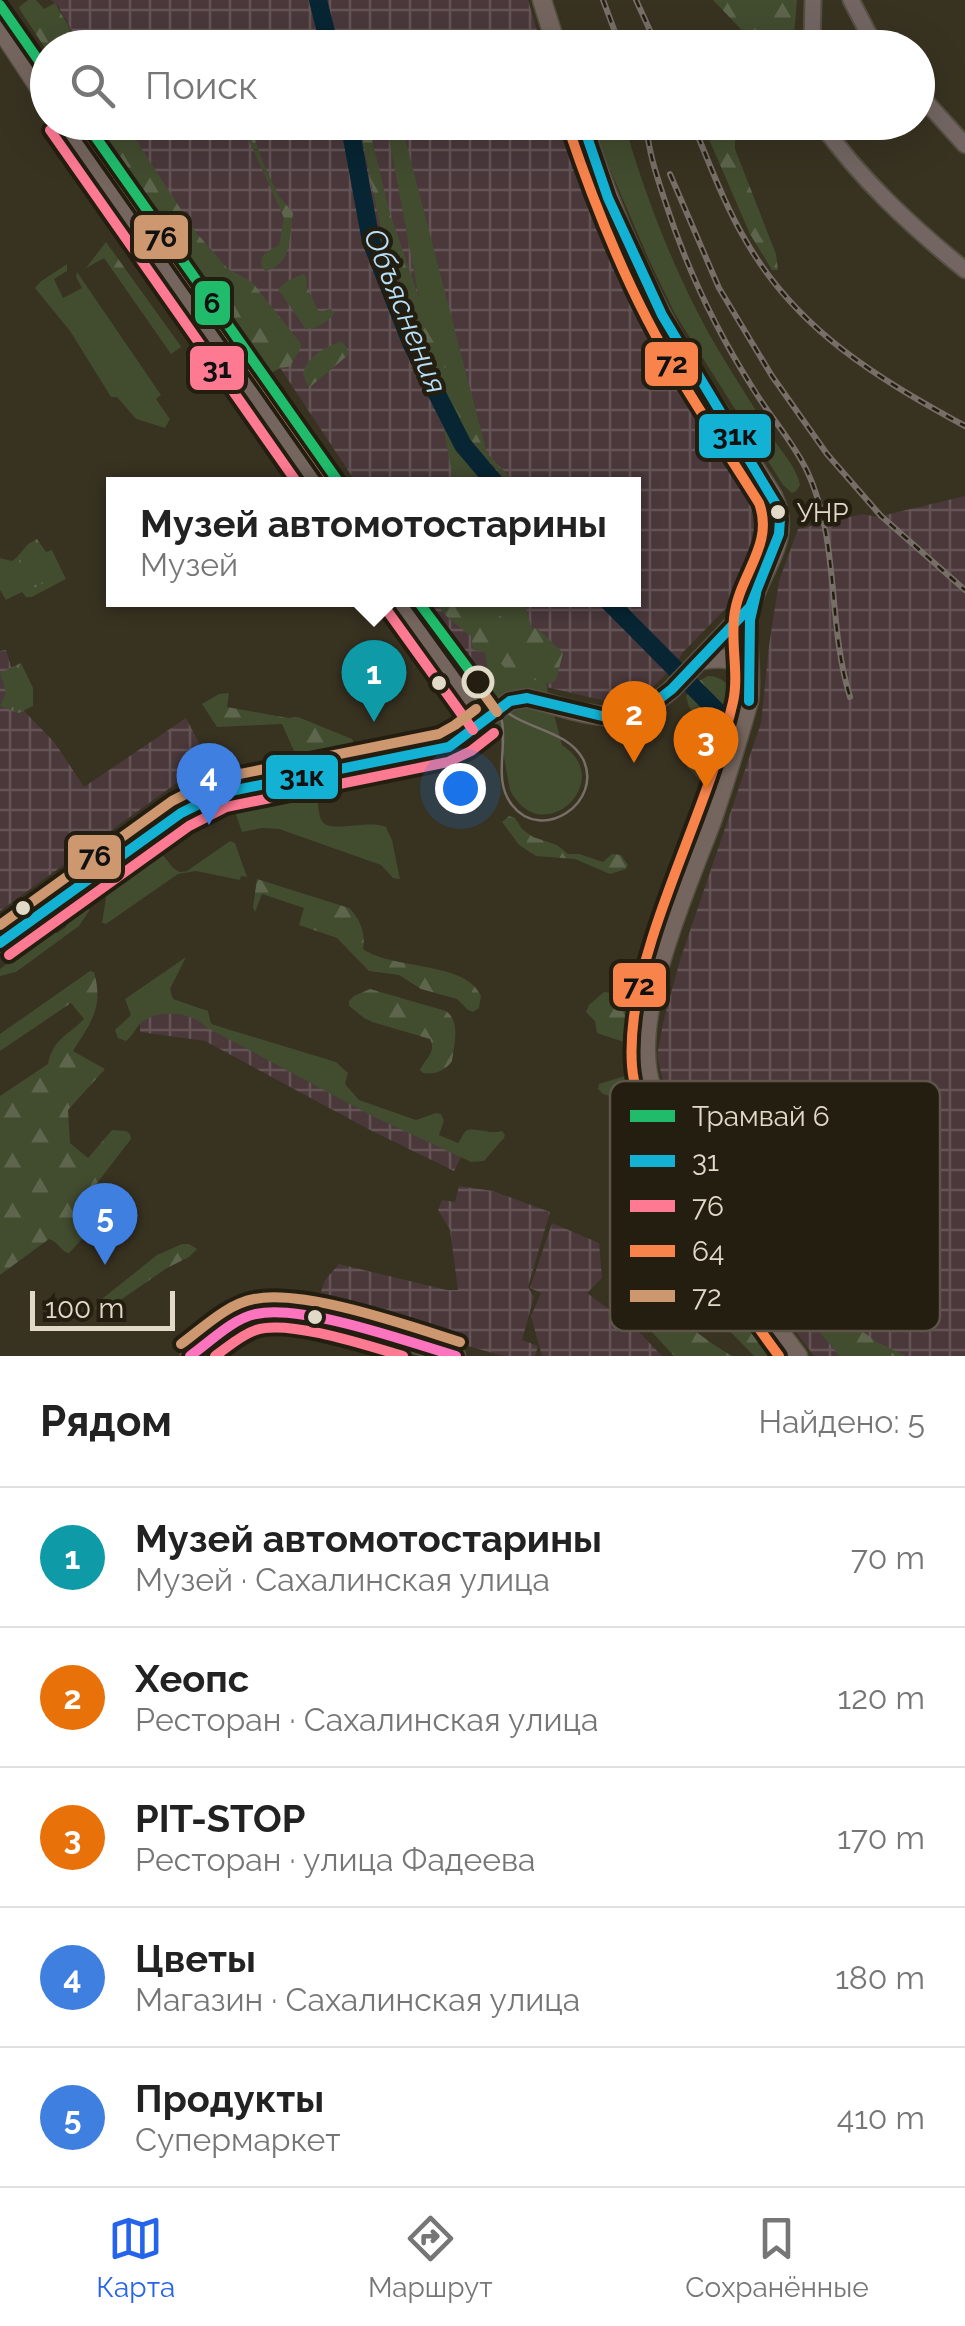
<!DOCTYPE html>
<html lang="ru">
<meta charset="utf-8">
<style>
:root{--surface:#fff;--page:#f6f6f6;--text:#222;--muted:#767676;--line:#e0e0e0;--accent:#2563eb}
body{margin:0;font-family:Raleway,sans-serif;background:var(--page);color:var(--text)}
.scale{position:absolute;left:30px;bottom:25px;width:145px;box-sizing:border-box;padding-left:10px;border:5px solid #e1dac8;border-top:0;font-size:28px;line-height:35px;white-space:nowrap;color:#e1dac8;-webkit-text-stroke:8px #241e11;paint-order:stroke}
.you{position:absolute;left:460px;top:788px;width:35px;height:35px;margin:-25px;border:8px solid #fff;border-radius:50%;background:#1a73e8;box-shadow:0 0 0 15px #1a73e833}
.badge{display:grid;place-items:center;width:65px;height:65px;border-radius:50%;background:var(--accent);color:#fff;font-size:32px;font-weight:700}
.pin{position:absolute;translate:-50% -82px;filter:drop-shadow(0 2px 5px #0008)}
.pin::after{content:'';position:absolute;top:52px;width:35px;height:30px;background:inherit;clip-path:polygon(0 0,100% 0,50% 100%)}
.popup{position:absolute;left:106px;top:477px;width:535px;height:130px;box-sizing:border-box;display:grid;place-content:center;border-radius:0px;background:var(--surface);filter:drop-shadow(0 2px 8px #0005);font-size:32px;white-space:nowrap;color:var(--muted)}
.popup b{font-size:38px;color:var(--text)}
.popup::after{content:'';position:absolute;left:50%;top:100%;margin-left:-20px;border:20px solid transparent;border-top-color:var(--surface)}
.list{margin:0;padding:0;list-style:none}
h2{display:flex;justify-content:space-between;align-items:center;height:130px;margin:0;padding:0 40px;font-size:42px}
h2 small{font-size:32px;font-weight:400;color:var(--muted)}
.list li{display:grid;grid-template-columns:65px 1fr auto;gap:30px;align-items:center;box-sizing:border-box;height:140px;padding:0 40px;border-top:2px solid var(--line)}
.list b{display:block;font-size:38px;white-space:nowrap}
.list p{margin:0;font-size:32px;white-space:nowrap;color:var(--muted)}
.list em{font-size:32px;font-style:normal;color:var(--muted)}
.icon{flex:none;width:55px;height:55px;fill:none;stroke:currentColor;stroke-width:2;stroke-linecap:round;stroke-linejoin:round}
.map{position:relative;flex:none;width:965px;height:1356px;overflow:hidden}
.search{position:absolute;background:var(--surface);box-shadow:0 10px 40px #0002;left:30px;right:30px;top:30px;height:110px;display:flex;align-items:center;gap:25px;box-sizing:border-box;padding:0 35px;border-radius:55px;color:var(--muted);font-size:38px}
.sheet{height:830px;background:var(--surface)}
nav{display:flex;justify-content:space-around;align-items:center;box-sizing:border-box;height:140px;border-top:2px solid var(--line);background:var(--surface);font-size:28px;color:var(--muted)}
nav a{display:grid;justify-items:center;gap:5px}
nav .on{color:var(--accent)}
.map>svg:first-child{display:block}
.industrial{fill:url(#industrial-grid)}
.green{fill:#424c2f}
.forest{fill:url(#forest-firs)}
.park{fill:url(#park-tufts)}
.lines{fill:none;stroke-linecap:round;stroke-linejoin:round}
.river{stroke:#072533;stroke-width:18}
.minor-casing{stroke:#554f41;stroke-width:19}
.major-casing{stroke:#554f41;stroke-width:21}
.minor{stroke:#736662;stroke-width:15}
.major{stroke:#74655e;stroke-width:18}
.tram{stroke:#766e67;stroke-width:2.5}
.rail-casing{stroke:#766e67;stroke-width:6}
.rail{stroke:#241e11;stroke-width:2.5;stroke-dasharray:8;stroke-linecap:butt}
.bus-1-casing{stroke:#241e11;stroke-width:18}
.bus-2-casing{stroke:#241e11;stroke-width:18}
.bus-3-casing{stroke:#241e11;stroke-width:18}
.bus-4-casing{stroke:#241e11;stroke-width:18}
.bus-5-casing{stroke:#241e11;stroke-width:18}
.bus-1{stroke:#13b2d5;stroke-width:10}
.bus-2{stroke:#fe7a93;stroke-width:10}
.bus-3{stroke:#f8844c;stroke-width:10}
.bus-4{stroke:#cd976f;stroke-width:10}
.bus-5{stroke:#fc73be;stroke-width:10}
.tram-1-casing{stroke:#241e11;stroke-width:18}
.tram-1{stroke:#20bc6c;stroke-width:10}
.bus-dot{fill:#e1dac8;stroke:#241e11;stroke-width:4}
.stop-dot{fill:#241e11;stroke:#e1dac8;stroke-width:5}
.labels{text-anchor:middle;stroke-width:9;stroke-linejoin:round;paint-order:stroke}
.bus-label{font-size:26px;fill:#e1dac8;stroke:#241e11;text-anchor:start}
.water-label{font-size:30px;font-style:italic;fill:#b6dff9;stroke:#241e11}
.key{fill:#241e11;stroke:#5d5648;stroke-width:2.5}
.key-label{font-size:28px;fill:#e1dac8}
.line-badge{stroke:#241e11;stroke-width:4}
.pale-badge-label{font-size:28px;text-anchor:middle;font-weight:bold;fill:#111}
</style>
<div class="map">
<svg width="965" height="1356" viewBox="0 0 965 1356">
<defs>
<pattern id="industrial-grid" width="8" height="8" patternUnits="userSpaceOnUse" patternTransform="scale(2.5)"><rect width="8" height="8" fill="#4a383b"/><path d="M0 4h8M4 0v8" fill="none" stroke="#645456"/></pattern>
<pattern id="forest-firs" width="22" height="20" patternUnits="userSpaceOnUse" patternTransform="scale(2.5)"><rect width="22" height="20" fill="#424c2f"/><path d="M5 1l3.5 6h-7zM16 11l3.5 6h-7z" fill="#5d654c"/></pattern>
<pattern id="park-tufts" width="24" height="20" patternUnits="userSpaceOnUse" patternTransform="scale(2.5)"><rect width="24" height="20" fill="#424c2f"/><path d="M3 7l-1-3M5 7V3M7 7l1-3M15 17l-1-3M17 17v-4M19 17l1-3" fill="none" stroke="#5d654c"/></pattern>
</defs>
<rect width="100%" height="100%" fill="#383221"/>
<g class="industrial">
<polygon points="51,0 528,0 542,47 81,47 58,6"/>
<polygon points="124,123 567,123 601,211 649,311 702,406 768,513 766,542 744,590 684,651 673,667 652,688 632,700 614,703 508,678 494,690 428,600 634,600 634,484 357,484 230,292"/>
<polygon points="965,496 965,1356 814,1356 763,1289 699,1173 666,1094 657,1056 663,1023 680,960 761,723 769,646 779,581 798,529 863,514 877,517"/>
<polygon points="6,650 24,711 55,743 84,787 186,718 199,743 198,755 203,764 0,911 0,651"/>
<polygon points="164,1012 202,1018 255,1049 462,1155 454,1171 372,1131 205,1041 140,1032 140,1019"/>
<polygon points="459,1186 493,1191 550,1212 528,1287 534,1297 522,1340 538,1346 535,1356 503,1356 317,1303 325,1280 339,1264 447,1290 458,1290 450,1230 438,1210 442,1200 455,1202"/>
<polygon points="552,1223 599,1243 602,1278 587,1293 638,1331 662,1356 542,1356 531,1316 541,1293 530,1288"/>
</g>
<g class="green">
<polygon points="386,123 401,123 495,484 454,484"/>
<path d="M590 123H624C645 195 672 266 708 332 728 368 752 403 773 438 783 454 796 466 800 485L796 491 792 493 783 485 675 314 649 260Z"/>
<polygon points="67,264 67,271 54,279 63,298 82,288 76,277 77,272 161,395 156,399 170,419 165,428 136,419 117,397 111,397 70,331 35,288 40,282"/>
<polygon points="17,557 32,588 63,573 66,579 32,597 26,597 22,592 6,600 0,590 0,558 12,561"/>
<path d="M475 600H524L562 745C618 781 541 852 510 790Z"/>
<path d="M312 790C321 799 316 810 322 821 330 834 368 819 386 827L392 840 400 879 393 878 381 865 279 829 262 828 242 832 233 806Z"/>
<path d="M230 841 235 843 247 877 241 876 240 880 196 871 178 874 106 924 102 923 108 884C125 872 147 867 159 850L173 868 180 872 187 871Z"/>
<polygon points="89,904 89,911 79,926 16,972 0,976 0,969 51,932 57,933 66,927 67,920"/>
<path d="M186 957 170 989 173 999 208 1011 211 1024 336 1062 348 1073 345 1084 359 1100 416 1120 436 1113 441 1114 444 1121 439 1135 458 1143C461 1140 462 1134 466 1131 472 1126 491 1135 502 1131L505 1135 504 1138 484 1161 471 1162 374 1117 206 1027C192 1012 159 1009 142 1022 135 1028 134 1035 126 1041L118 1038 115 1030 131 1015 125 999Z"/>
</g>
<g class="forest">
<polygon points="28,0 36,0 44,9 55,3 81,47 48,48 47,51 20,10 19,7"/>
<polygon points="713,0 797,0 793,47 758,47"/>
<path d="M96 123H125L195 231 228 269 252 282 301 344C301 352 293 358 291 366L278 369 268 375Z"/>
<path d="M241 123H249L264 165 279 196 293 213C289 237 293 264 265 271 254 257 268 251 279 245L284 218Z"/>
<polygon points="359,123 368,123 389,210 432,336 468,419 486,452 516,484 509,484 471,440 425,346 382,235"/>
<polygon points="702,123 743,123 735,137 735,149 776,254 778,270 772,270 750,234"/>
<polygon points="106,242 180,345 181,347 171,354 104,258 86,268"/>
<path d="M303 274 306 276 307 287 319 312 331 309 334 313C329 321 316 331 305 328L278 289 287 281Z"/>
<path d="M342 341 349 352 347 356 311 386H308L303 375C307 355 324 348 342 341Z"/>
<polygon points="433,600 446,600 455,603 466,601 475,606 481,613 497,613 517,631 534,628 539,630 563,653 556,680 550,684 511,674 491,653 473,650 471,636 449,619"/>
<path d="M708 676C729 677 733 692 732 711L710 779 703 783 687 767 699 719 689 707 686 696 699 681Z"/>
<polygon points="229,693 227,707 288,718 298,717 352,739 357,750 306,760 304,755 294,751 282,724 217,727 202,704 219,694"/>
<polygon points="509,816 515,818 522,829 533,837 557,845 568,854 579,854 603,862 612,854 621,855 628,865 626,869 610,874 575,859 536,856 519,845 502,822"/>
<path d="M257 879 349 908C360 918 366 934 363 949 393 970 466 961 481 996L479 1008 473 1012 468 1010 457 999 421 989 399 975 369 971 337 938 299 925 304 908 262 894 255 912 253 907Z"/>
<path d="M90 971 94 972C104 1008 91 1022 73 1051L105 1069 68 1110 70 1143 88 1158 112 1130 126 1131 130 1134 131 1139 91 1191 105 1207V1214L69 1253C61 1252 58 1241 49 1239L0 1275V1096L48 1064C53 1038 68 1036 84 1019L71 1003 0 1051V1034Z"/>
<path d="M370 989 446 1011C461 1022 454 1045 452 1061 445 1071 435 1075 423 1073L420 1070C425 1058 437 1053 430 1039L372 1022 364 1018 349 1006V1001L354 996Z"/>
<path d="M604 992 620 994C634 1006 640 1029 624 1042L597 1033 595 1021 586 1012 589 1005Z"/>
<polygon points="625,1076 629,1077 639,1090 647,1129 655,1149 665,1191 672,1207 773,1356 754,1356 720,1321 689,1258 654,1220 643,1196 640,1180 644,1150 617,1098 603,1094 598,1089 599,1084"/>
<polygon points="182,1244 189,1244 197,1249 189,1257 167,1268 109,1308 101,1312 95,1309 97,1303 157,1255"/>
<polygon points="796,1288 805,1292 879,1343 906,1356 840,1356 792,1300 790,1291"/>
<path d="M639 1298C665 1297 681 1318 699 1334 710 1342 721 1350 733 1356H674L640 1319 632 1307 633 1302Z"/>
</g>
<g class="park">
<polygon points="37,539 46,552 52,550 63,573 32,589 17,557 28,544"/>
<polygon points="21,663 33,688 33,706 19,713 0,706 6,692 0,673"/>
</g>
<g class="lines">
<g class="river">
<polyline points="318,0 330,48"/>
<polyline points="349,122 371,241 412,345 463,445 496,484"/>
<polyline points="607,600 718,712"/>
</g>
<defs>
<g id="minor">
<polyline points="851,0 876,48"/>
<polyline points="812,48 813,0"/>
<polyline points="918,93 965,145"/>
<path d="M820 122C860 179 911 226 965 270"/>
</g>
<g id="major">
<polyline points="542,0 557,48"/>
<polyline points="0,28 48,101"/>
<polyline points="62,122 124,213 316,484"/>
<path d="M582 122C604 188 629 251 661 313 694 376 735 436 773 496 794 539 761 567 751 607 744 634 753 671 749 701 738 740 726 779 713 818 688 885 638 996 647 1067 650 1092 662 1116 671 1140 703 1219 746 1289 798 1356"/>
<polyline points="398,600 485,721"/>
<path d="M702 660C728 656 738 657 747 684"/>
<path d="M0 943 181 813 208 798 221 793 449 747 510 701 527 698C585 712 621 734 672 689L750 607"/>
<path d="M190 1356C206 1345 238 1318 257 1314 294 1305 415 1344 456 1356"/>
</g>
</defs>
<use href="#minor" class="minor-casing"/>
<use href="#major" class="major-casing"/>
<use href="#minor" class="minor"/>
<use href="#major" class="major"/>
<path class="tram" d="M478 682C486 694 499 707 502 722 507 749 493 781 512 805 542 844 604 802 583 759 569 733 534 730 511 715 499 708 491 691 482 679"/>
<defs>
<g id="rail">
<polyline points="603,0 621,48"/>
<polyline points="636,0 658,48"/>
<path d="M646 122C648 151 657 177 666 204 687 269 717 332 754 390 771 418 794 443 808 473 840 544 827 623 850 697"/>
<path d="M692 122C709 162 724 204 746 241 797 330 877 378 965 426"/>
<polyline points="670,174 719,288 772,376 827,454 881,516 965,590"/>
</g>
</defs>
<use href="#rail" class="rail-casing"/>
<use href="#rail" class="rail"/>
<defs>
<g id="bus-1">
<polyline points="749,701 750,620 756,594"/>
<polyline points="0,943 181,813 221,793 449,747 510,701 527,698 602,716 619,715 636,711 654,703 672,689 750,607 779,534 780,519 777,506 662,315 608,198 582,122"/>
</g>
<g id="bus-2">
<polyline points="50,130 298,484"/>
<polyline points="386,609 473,730"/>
<polyline points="9,955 189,826 226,807 448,762 471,751 494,733"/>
<path d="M215 1356C228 1347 241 1335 256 1330 288 1319 369 1346 403 1356"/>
</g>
<path id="bus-3" d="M568 127C590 192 615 257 647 319 680 383 721 442 759 503 775 545 738 576 734 618 731 646 739 675 733 702 714 784 677 859 652 939 639 980 629 1023 632 1066 634 1092 645 1115 654 1139 685 1217 729 1289 779 1356"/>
<g id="bus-4">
<polyline points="80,122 328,475"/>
<polyline points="416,600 497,712"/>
<polyline points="0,925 172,801 215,779 439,734 455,725 476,709"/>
<path d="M181 1344C203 1328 227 1304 254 1299 305 1289 409 1326 460 1342"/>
</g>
<path id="bus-5" d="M190 1356C210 1342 232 1319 256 1314 303 1304 408 1342 456 1356"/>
</defs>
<use href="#bus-1" class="bus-1-casing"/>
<use href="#bus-2" class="bus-2-casing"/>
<use href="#bus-3" class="bus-3-casing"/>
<use href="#bus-4" class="bus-4-casing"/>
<use href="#bus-5" class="bus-5-casing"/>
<use href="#bus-1" class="bus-1"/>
<use href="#bus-2" class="bus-2"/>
<use href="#bus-3" class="bus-3"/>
<use href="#bus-4" class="bus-4"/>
<use href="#bus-5" class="bus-5"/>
<defs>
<g id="tram-1">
<polyline points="0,5 48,74"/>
<polyline points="85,122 340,484"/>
<polyline points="417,600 478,682"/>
</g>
</defs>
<use href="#tram-1" class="tram-1-casing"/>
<use href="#tram-1" class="tram-1"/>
</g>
<g class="bus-dot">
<circle cx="778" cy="512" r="9"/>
<circle cx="439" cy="683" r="9"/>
<circle cx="23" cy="908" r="9"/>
<circle cx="315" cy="1317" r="9"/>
</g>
<circle class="stop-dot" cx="478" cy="682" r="14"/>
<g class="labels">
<g class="bus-label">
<text x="797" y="522">УНР</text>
</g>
<g class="water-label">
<text transform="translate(405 311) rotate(68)" y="10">Объяснения</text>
</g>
</g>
<rect x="610" y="1081" width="330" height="250" rx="15" class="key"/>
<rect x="630" y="1110" width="45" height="12" fill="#20bc6c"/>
<rect x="630" y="1155" width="45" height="12" fill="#13b2d5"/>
<rect x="630" y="1200" width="45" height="12" fill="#fe7a93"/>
<rect x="630" y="1245" width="45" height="12" fill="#f8844c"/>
<rect x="630" y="1290" width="45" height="12" fill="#cd976f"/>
<g class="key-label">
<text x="692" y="1126">Трамвай 6</text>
<text x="692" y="1171">31</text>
<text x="692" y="1216">76</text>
<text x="692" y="1261">64</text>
<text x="692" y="1306">72</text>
</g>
<g class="line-badge">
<rect x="132" y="213" width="58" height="48" rx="10" fill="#cd976f"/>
<rect x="193" y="279" width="39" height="48" rx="10" fill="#20bc6c"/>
<rect x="643" y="340" width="57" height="48" rx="10" fill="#f8844c"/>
<rect x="188" y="344" width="58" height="48" rx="10" fill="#fe7a93"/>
<rect x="697" y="412" width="76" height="48" rx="10" fill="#13b2d5"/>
<rect x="264" y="753" width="76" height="48" rx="10" fill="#13b2d5"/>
<rect x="66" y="833" width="57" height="48" rx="10" fill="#cd976f"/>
<rect x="611" y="961" width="57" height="48" rx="10" fill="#f8844c"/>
</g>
<g class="pale-badge-label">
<text x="161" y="247">76</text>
<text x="212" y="313">6</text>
<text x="672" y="373">72</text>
<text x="217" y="378">31</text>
<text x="735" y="445">31к</text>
<text x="302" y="786">31к</text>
<text x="95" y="866">76</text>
<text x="639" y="995">72</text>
</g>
</svg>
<div class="scale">100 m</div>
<div class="you"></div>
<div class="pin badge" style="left:374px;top:722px;background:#0f9aa8">1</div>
<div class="popup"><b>Музей автомотостарины</b>Музей</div>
<div class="pin badge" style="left:634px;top:763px;background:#e8710a">2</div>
<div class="pin badge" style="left:706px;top:789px;background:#e8710a">3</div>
<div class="pin badge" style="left:209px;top:825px;background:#3f7fe0">4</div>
<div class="pin badge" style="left:105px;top:1265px;background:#3f7fe0">5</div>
<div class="search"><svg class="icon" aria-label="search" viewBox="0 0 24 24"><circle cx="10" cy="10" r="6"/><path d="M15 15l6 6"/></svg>Поиск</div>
</div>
<section class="sheet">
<h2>Рядом<small>Найдено: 5</small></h2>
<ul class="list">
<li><span class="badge" style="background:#0f9aa8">1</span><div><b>Музей автомотостарины</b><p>Музей · Сахалинская улица</p></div><em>70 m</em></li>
<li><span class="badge" style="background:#e8710a">2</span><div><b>Хеопс</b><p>Ресторан · Сахалинская улица</p></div><em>120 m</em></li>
<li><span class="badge" style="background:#e8710a">3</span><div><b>PIT-STOP</b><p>Ресторан · улица Фадеева</p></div><em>170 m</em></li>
<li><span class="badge" style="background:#3f7fe0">4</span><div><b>Цветы</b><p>Магазин · Сахалинская улица</p></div><em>180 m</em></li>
<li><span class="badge" style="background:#3f7fe0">5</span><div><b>Продукты</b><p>Супермаркет</p></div><em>410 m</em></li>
</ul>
</section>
<nav>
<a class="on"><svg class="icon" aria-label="map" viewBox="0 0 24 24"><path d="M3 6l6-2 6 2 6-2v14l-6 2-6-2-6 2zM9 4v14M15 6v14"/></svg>Карта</a>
<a><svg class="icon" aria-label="directions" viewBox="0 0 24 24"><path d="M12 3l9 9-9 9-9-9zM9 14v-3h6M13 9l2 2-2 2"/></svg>Маршрут</a>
<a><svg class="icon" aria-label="saved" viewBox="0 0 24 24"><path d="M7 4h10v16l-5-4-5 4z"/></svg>Сохранённые</a>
</nav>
